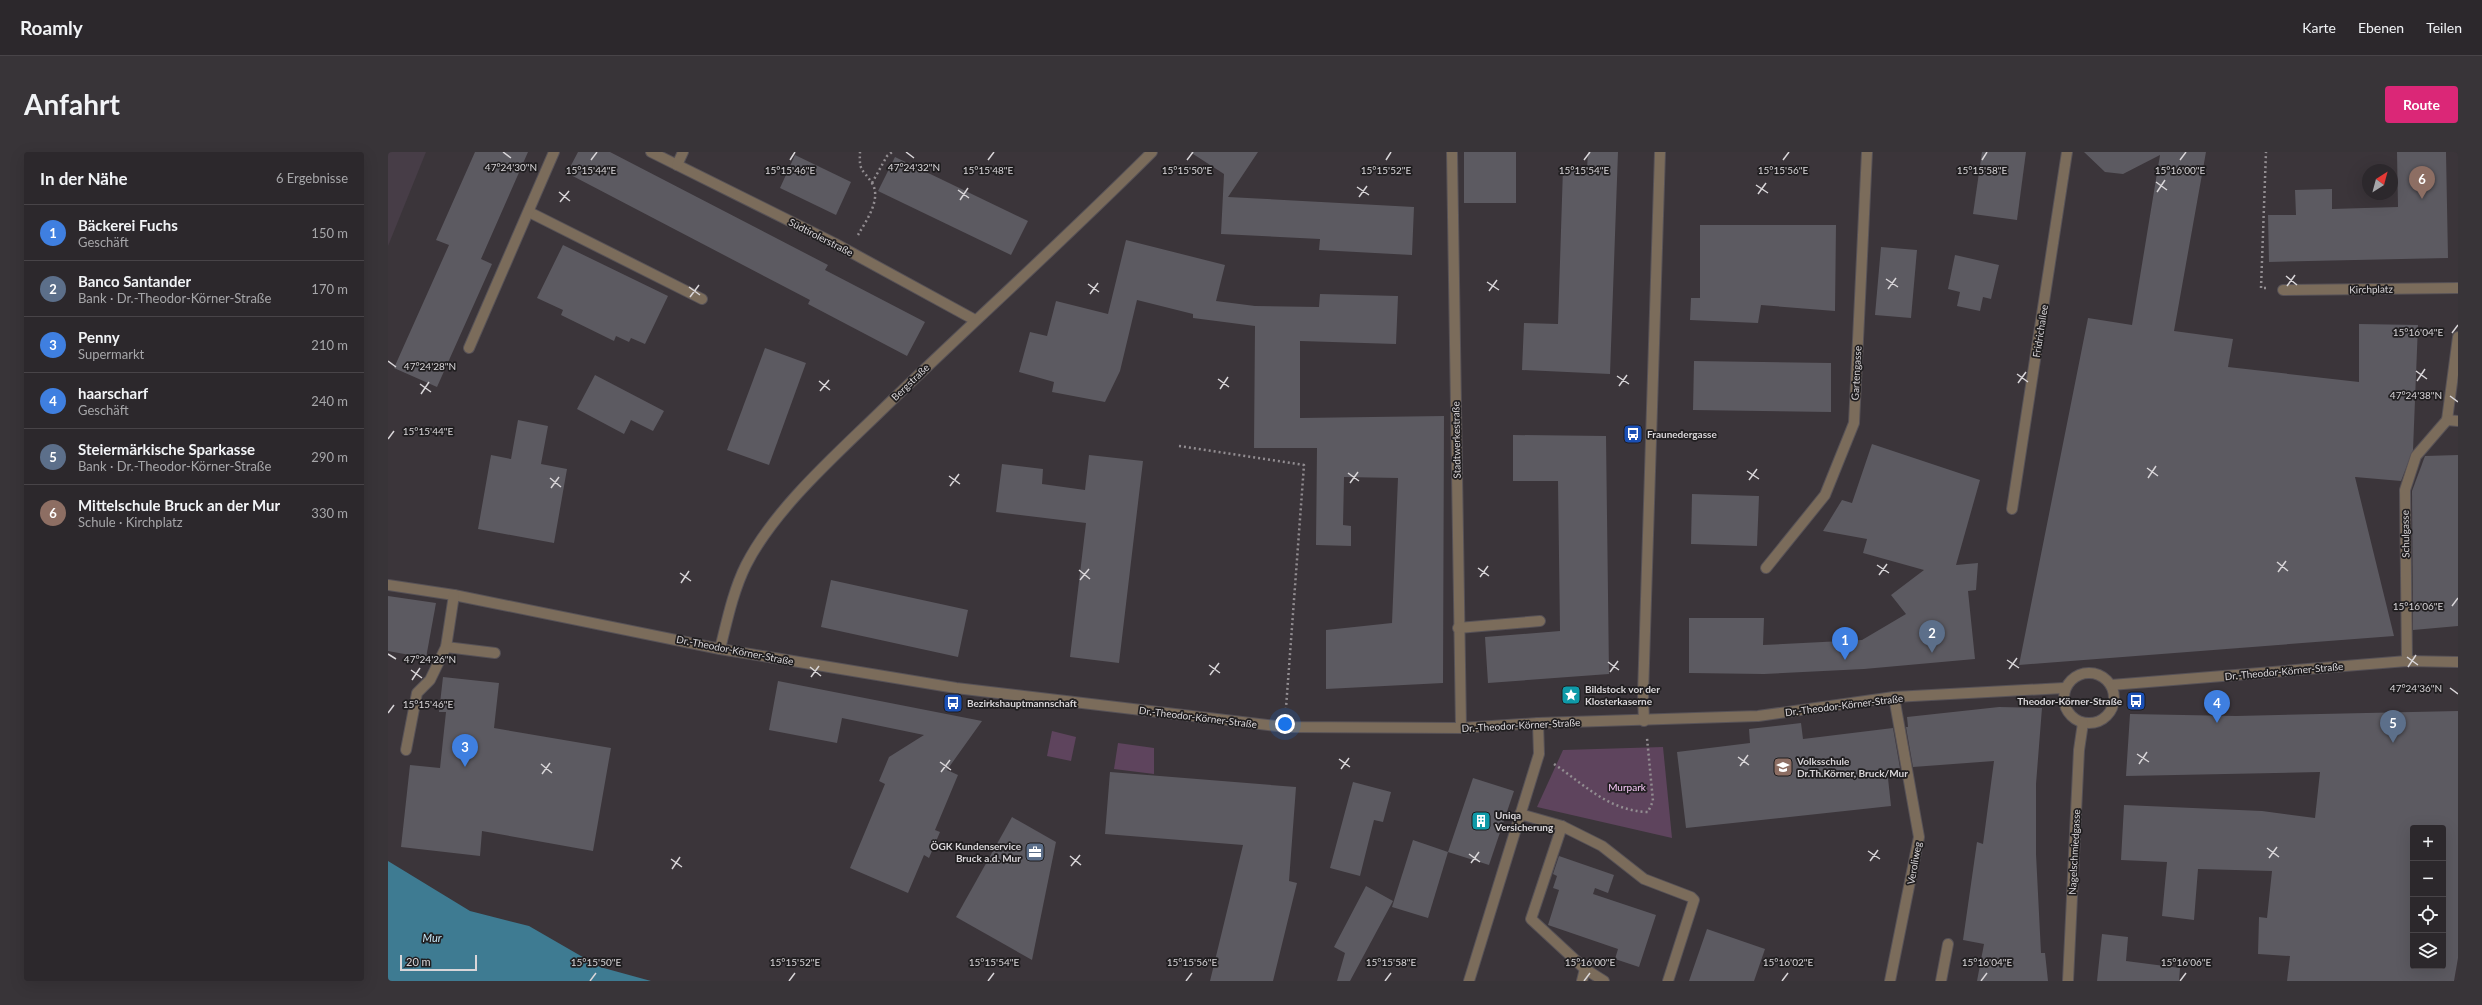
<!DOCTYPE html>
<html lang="de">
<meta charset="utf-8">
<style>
:root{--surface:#2c282c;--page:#383438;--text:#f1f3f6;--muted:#a6a6a9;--line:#484448;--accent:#db2777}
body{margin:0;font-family:Lato,sans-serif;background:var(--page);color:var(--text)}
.controls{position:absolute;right:12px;bottom:12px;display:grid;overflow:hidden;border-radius:4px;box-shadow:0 4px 16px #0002}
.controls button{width:36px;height:36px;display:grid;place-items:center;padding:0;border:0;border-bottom:1px solid var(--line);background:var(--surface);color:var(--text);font:20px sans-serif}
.compass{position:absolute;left:1974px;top:12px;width:36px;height:36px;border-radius:50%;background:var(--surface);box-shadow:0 4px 16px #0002;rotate:36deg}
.scale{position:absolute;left:12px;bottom:10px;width:77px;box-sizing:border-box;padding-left:4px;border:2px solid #d9d6d9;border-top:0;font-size:11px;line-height:14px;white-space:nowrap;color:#d9d6d9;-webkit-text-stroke:3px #201e20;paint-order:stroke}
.you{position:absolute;left:897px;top:572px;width:14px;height:14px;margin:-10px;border:3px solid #fff;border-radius:50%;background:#1a73e8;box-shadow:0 0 0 6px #1a73e833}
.badge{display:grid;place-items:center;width:26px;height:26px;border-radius:50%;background:var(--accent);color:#fff;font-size:13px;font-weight:700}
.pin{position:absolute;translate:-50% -33px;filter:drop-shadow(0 1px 2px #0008)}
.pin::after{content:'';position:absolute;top:21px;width:14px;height:12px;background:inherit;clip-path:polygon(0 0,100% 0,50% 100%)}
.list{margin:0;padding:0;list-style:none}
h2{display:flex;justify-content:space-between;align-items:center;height:52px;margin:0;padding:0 16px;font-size:17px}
h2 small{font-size:13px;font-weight:400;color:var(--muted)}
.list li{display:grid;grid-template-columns:26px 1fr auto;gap:12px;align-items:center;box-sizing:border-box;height:56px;padding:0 16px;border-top:1px solid var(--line)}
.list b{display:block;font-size:15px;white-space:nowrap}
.list p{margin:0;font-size:13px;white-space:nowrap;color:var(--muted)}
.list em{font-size:13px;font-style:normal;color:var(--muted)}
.icon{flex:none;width:22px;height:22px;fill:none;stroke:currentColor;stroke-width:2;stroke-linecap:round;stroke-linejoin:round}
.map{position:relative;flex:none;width:2070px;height:829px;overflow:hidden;border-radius:4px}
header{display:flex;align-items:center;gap:24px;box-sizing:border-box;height:56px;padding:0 20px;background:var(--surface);border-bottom:1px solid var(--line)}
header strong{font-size:19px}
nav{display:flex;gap:22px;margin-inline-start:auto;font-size:14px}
.intro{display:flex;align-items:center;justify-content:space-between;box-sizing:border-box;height:96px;padding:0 24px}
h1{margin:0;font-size:28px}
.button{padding:10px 18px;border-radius:4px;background:var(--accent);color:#fff;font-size:14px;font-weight:700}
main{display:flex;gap:24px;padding:0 24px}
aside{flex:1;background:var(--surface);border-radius:4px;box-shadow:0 4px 16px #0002}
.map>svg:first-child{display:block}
.built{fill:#473d47}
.green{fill:#5e445d}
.water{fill:#3e7b92}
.building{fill:#5c5a61;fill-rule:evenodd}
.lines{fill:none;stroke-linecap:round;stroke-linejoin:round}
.minor-casing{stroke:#575257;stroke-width:12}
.path{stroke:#928d91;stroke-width:2.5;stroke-dasharray:2 3;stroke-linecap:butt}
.minor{stroke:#7b6c5b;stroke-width:10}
.ticks{fill:none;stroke:#d9d6d9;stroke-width:1.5}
.labels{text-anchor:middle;stroke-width:3.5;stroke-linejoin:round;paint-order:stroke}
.street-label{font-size:10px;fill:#d9d6d9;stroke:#201e20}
.poi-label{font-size:10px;font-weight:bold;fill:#d9d6d9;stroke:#201e20;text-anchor:start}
.park-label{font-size:10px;fill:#f9c9f8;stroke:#201e20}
.water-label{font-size:11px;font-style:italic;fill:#c7e9f8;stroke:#201e20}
.ticks-label{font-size:10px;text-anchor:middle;fill:#d9d6d9;stroke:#201e20;stroke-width:3.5;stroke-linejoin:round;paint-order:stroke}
</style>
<header>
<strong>Roamly</strong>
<nav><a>Karte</a><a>Ebenen</a><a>Teilen</a></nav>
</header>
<div class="intro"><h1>Anfahrt</h1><a class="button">Route</a></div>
<main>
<aside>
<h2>In der Nähe<small>6 Ergebnisse</small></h2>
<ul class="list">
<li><span class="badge" style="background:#3f7fe0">1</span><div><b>Bäckerei Fuchs</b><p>Geschäft</p></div><em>150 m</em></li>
<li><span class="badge" style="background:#5c6f8a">2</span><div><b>Banco Santander</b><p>Bank · Dr.-Theodor-Körner-Straße</p></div><em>170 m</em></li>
<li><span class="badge" style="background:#3f7fe0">3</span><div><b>Penny</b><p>Supermarkt</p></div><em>210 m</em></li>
<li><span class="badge" style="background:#3f7fe0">4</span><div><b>haarscharf</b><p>Geschäft</p></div><em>240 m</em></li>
<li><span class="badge" style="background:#5c6f8a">5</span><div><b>Steiermärkische Sparkasse</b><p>Bank · Dr.-Theodor-Körner-Straße</p></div><em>290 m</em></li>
<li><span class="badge" style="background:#8d6e63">6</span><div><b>Mittelschule Bruck an der Mur</b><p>Schule · Kirchplatz</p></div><em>330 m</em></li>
</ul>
</aside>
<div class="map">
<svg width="2070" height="829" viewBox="0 0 2070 829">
<rect width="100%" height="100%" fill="#3b353a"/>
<polygon class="built" points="0,0 38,0 0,94"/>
<g class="green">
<polygon points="664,579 688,585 683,609 659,604"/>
<polygon points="730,591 766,596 766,622 726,617"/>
<polygon points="1275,595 1284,686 1149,655 1175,598"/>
</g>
<polygon class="water" points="0,709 82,759 141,774 212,815 263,829 0,829"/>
<g class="building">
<polygon points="87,0 140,0 93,107 104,112 49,235 6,216 61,93 48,88"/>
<polygon points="190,0 222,0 440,113 437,118 537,170 519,204 420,152 422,148 179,21"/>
<polygon points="802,0 870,0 840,45 1026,55 1024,103 931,98 932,87 833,82 836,22"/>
<rect x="1076" y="0" width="52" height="51"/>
<polygon points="1200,0 1230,0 1222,222 1134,218 1136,171 1170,172 1175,16 1199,17"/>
<polygon points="1594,0 1638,0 1629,68 1585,62"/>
<polygon points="1696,0 1818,0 1786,179 1845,187 1840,215 1971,230 1971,172 2030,173 2025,298 2013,329 1967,325 2006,484 1631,513 1700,166 1744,173 1772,3 1735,22 1717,20"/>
<polygon points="2009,0 2058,0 2060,106 1881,110 1880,63 1908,63 1907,38 1944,37 1944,57 2010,55"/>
<polygon points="407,3 463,30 448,63 392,36"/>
<polygon points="507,5 640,69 623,103 490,39"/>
<polygon points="1312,73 1448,73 1447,159 1373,153 1370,171 1302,168 1303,146 1312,146"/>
<polygon points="738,88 837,113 828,149 867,154 931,155 932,142 1010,144 1008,192 912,189 912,266 1056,264 1055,531 938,537 938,478 1004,471 1010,326 956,325 955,373 963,374 963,394 928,393 929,296 866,296 867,174 805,166 805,162 749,148 732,219 717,250 664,240 666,230 631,220 642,180 659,184 668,149 720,162"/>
<polygon points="175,93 280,144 257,192 243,186 241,190 228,184 226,189 173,163 175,158 149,146"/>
<polygon points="1493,95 1529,98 1523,166 1487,163"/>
<polygon points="1567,103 1611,113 1603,147 1595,145 1592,159 1569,154 1572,140 1560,137"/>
<polygon points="377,196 418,211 381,313 339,298"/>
<polygon points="1306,209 1443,211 1443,260 1305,258"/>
<polygon points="207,223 276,259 265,279 243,268 236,282 189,257"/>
<polygon points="130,268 160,274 153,312 179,317 166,391 90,377 103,303 123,307"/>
<polygon points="1125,283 1218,284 1221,522 1100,531 1097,485 1172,479 1170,329 1125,329"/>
<polygon points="1484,292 1592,328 1568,413 1590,411 1588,438 1580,439 1587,507 1476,517 1376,522 1301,521 1301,466 1376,466 1375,493 1474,488 1518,462 1503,443 1536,418 1475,401 1479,387 1435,379 1454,348 1464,351"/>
<polygon points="701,303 755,309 731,511 682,505 698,371 608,360 614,312 655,317 654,332 697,338"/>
<polygon points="2070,303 2070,474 2025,478 2024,339 2037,304"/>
<polygon points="1304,342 1371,344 1369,394 1303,392"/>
<polygon points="443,428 580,458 570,505 433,475"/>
<polygon points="0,444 48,451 38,506 0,499"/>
<polygon points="55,525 111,531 106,576 223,596 205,699 94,679 92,704 13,695 22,613 52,616 58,560 51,560"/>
<polygon points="390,529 594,569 559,618 570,623 547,678 552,680 541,706 536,703 520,741 462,716 497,632 491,629 501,605 536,583 454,566 449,591 381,578"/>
<polygon points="1611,555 1654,556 1648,632 1648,702 1653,801 1657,801 1660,829 1589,829 1596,792 1575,788 1589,690 1595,692 1606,609 1525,615 1518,575 1520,575 1519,565"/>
<path d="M2070 559V806L2066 829H1899L1902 804 1870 802 1871 765 1879 766 1884 719 1810 717 1806 768 1774 764 1779 710 1733 708 1736 653 1874 659 1927 666 1932 620 1738 624 1742 562 1848 564ZM2025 676H2055V814H2025Z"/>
<polygon points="1413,571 1415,587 1505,576 1512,616 1499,617 1503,654 1298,676 1289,600 1362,591 1361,577"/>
<polygon points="722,620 908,635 901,729 909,731 885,829 822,829 855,693 717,682"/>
<polygon points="1085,626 1126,639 1101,713 1060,700"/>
<polygon points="965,630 1003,640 995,670 986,668 972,724 942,716"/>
<polygon points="624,665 668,690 644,808 568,765"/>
<polygon points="1025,688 1060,700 1040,766 1004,755"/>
<polygon points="1171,704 1226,723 1220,741 1207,736 1205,742 1268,763 1251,815 1227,807 1230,797 1160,773 1171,738 1165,736 1169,724 1165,722"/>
<polygon points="978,734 1005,749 962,829 949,829 957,801 946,795"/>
<polygon points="1319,777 1377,797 1366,829 1301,829"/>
<polygon points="1714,782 1740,785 1738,809 1792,816 1791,829 1709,829"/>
</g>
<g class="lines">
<defs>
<g id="minor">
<polyline points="263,0 446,91 587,168"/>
<polyline points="1064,0 1073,576"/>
<polyline points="289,13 295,0"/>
<polyline points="141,60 314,147"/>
<polyline points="1895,138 2070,136"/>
<polyline points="2070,185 2059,268 2070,269"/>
<polyline points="81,196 166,0"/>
<polyline points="1624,357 1679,0"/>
<polyline points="1378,416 1437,343 1466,271 1479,0"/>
<polyline points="0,433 66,443 332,497 568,536 897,575 1073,576 1150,571 1370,564 1506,545 1676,536"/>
<polyline points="1070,476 1152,469"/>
<polyline points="58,495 107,501"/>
<path d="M332 497C339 469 345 439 358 413 387 356 449 302 495 257 584 171 676 88 764 0"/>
<polyline points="2019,509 2017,338 2028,304 2059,268"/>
<circle cx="1701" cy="546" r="25"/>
<polyline points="1723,533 2019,509 2070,510"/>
<polyline points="1256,569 1255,543 1272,0"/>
<polyline points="18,598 29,541 42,528 58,495 66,443"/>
<polyline points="1132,662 1174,674"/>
<polyline points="1197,817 1143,767 1174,674 1214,694 1256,727 1303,745 1306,748 1280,829"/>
<polyline points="1081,829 1151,602 1150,571"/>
<polyline points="1194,829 1197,817 1216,829"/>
<polyline points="1502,829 1531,685 1506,545"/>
<polyline points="1553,829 1560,792"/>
<polyline points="1680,829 1691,598 1695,571"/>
</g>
</defs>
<use href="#minor" class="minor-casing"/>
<g class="path">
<polyline points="484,31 499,4 504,0"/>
<path d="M470 83C478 69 494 47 484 31 474 16 471 20 472 0"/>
<polyline points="1878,136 1873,136 1878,0"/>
<polyline points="791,294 916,313 898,556"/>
<path d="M1166 612C1197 633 1221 659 1260 660L1265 649 1259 586"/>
</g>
<use href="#minor" class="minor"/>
</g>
<path class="ticks" d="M115 0 123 6M518 0 526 6M203 8 209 0M402 8 407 0M600 8 606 0M799 8 805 0M998 8 1003 0M1196 8 1202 0M1395 8 1401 0M1594 8 1599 0M1792 8 1798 0M1768 30 1779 38M1368 33 1380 41M969 35 981 43M570 38 581 46M171 40 182 49M1769 40 1777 28M1370 42 1378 31M971 45 979 34M572 48 580 36M172 50 181 39M1898 124 1909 133M1498 127 1510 135M1099 130 1111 138M700 132 711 140M1899 134 1907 123M301 135 312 143M1500 137 1508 126M1101 139 1109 128M702 142 710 131M302 145 311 133M2064 181 2070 173M0 209 8 215M2028 219 2039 227M1629 222 1640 230M1229 224 1241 232M830 227 841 235M431 229 442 238M2029 229 2037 217M1630 231 1638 220M32 232 43 240M1231 234 1239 223M832 237 840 225M432 239 441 228M33 242 41 230M2062 244 2070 250M0 287 6 279M1759 316 1770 324M1359 319 1371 327M960 321 971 329M561 324 572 332M162 326 173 335M1760 326 1768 314M1361 328 1369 317M962 331 970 320M562 334 571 322M163 336 171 325M1889 410 1900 419M1489 413 1501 421M1090 416 1101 424M691 418 702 427M1890 420 1898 409M292 421 303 429M1491 423 1499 412M1092 425 1100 414M692 428 701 417M293 431 301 419M2064 454 2070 446M0 502 8 507M2019 505 2030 513M1619 508 1631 516M1220 510 1231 518M821 513 832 521M422 515 433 524M2020 515 2028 503M1621 517 1629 506M23 518 34 526M1222 520 1230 509M822 523 831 511M423 525 431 514M24 528 32 516M2062 536 2070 542M0 561 6 553M1749 602 1761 610M1350 605 1361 613M951 607 962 615M552 610 563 618M153 612 164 621M1751 612 1759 600M1352 614 1360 603M953 617 961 606M553 620 562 608M154 622 162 611M1879 696 1891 705M1480 699 1492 707M1081 702 1092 710M682 704 693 713M1881 706 1889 695M283 707 294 715M1482 709 1490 698M1083 711 1091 700M683 714 692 703M284 717 292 705M202 829 208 821M401 829 407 821M600 829 606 821M798 829 804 821M997 829 1003 821M1196 829 1202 821M1394 829 1400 821M1593 829 1599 821M1792 829 1798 821"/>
<defs>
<symbol id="bus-square" viewBox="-11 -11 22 22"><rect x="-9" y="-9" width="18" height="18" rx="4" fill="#1a4fb4" stroke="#201e20"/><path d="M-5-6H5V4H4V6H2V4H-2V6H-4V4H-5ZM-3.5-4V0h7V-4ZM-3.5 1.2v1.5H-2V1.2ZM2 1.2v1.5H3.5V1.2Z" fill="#fff"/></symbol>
<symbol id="sight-square" viewBox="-11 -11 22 22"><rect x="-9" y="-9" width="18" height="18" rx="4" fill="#0f9aa8" stroke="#201e20"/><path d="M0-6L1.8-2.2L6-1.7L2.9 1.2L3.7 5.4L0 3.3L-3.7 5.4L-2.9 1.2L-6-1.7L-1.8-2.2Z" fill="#fff"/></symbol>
<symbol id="school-square" viewBox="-11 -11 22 22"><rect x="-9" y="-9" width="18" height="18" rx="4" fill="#8d6e63" stroke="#201e20"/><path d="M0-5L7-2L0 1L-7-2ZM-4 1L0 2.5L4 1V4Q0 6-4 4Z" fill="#fff"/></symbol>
<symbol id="building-square" viewBox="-11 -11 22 22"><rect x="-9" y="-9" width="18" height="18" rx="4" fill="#0f9aa8" stroke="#201e20"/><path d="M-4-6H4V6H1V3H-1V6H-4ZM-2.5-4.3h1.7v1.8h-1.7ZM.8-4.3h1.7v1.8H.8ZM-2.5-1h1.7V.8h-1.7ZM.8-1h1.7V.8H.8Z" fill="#fff"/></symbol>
<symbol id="office-square" viewBox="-11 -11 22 22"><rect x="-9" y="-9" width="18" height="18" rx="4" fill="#5c6f8a" stroke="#201e20"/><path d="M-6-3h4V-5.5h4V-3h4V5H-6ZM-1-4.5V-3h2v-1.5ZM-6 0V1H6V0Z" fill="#fff"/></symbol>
</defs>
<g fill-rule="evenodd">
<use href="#bus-square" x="1234" y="271" width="22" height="22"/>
<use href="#sight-square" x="1172" y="532" width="22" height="22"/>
<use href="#bus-square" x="1737" y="538" width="22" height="22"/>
<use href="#bus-square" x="554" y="540" width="22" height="22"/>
<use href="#school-square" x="1384" y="604" width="22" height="22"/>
<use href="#building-square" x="1082" y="658" width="22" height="22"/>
<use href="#office-square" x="636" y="689" width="22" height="22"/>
</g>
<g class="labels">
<g class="street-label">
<text transform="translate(433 85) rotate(27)" y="4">Südtirolerstraße</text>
<text transform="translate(1983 137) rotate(-1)" y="4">Kirchplatz</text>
<text transform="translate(1652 179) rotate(-81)" y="4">Fridrichallee</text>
<text transform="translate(1468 221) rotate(-87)" y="4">Gartengasse</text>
<text transform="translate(522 230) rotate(-44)" y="4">Bergstraße</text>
<text transform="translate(1068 288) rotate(-91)" y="4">Stadtwerkestraße</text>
<text transform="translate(2017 382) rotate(-91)" y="4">Schulgasse</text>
<text transform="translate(347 498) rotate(11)" y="4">Dr.-Theodor-Körner-Straße</text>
<text transform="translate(1896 519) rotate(-5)" y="4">Dr.-Theodor-Körner-Straße</text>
<text transform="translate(1456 553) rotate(-7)" y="4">Dr.-Theodor-Körner-Straße</text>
<text transform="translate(810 565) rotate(7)" y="4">Dr.-Theodor-Körner-Straße</text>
<text transform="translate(1133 573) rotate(-3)" y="4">Dr.-Theodor-Körner-Straße</text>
<text transform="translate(1686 700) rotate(-87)" y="4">Nagelschmiedgasse</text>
<text transform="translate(1526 711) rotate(-80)" y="4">Veroliweg</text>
</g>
<g class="poi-label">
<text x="1259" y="286">Fraunedergasse</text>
<text x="1197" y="541">Bildstock vor der<tspan x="1197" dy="12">Klosterkaserne</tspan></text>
<text x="1734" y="553" text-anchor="end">Theodor-Körner-Straße</text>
<text x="579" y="555">Bezirkshauptmannschaft</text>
<text x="1409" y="613">Volksschule<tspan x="1409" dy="12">Dr.Th.Körner, Bruck/Mur</tspan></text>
<text x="1107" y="667">Uniqa<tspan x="1107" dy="12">Versicherung</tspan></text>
<text x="633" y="698" text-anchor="end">ÖGK Kundenservice<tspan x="633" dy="12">Bruck a.d. Mur</tspan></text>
</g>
<g class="park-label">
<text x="1239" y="639">Murpark</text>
</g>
<g class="water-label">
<text x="44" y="790">Mur</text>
</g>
</g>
<g class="ticks-label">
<text x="123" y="19">47°24'30"N</text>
<text x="526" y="19">47°24'32"N</text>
<text x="203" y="22">15°15'44"E</text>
<text x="402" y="22">15°15'46"E</text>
<text x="600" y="22">15°15'48"E</text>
<text x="799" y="22">15°15'50"E</text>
<text x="998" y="22">15°15'52"E</text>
<text x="1395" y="22">15°15'56"E</text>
<text x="1594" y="22">15°15'58"E</text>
<text x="1792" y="22">15°16'00"E</text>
<text x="1196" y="22">15°15'54"E</text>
<text x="2030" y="184">15°16'04"E</text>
<text x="42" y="218">47°24'28"N</text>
<text x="2028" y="247">47°24'38"N</text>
<text x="40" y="283">15°15'44"E</text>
<text x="2030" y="458">15°16'06"E</text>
<text x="42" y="511">47°24'26"N</text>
<text x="2028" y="540">47°24'36"N</text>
<text x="40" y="556">15°15'46"E</text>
<text x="208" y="814">15°15'50"E</text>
<text x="407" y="814">15°15'52"E</text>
<text x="606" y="814">15°15'54"E</text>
<text x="804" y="814">15°15'56"E</text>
<text x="1003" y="814">15°15'58"E</text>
<text x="1202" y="814">15°16'00"E</text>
<text x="1400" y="814">15°16'02"E</text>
<text x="1599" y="814">15°16'04"E</text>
<text x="1798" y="814">15°16'06"E</text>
</g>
</svg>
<div class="controls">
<button>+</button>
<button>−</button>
<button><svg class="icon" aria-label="locate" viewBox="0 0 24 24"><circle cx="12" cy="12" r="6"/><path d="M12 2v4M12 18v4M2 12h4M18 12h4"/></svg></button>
<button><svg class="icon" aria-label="layers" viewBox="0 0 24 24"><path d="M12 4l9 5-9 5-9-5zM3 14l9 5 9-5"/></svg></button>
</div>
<svg class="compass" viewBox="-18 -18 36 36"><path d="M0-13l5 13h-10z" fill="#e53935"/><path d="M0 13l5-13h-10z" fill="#a6a6a9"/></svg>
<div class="scale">20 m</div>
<div class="you"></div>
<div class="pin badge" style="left:1457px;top:508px;background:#3f7fe0">1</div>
<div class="pin badge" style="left:1544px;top:501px;background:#5c6f8a">2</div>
<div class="pin badge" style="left:77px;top:615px;background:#3f7fe0">3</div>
<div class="pin badge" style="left:1829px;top:571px;background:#3f7fe0">4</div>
<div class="pin badge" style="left:2005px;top:591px;background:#5c6f8a">5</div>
<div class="pin badge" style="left:2034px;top:47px;background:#8d6e63">6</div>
</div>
</main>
